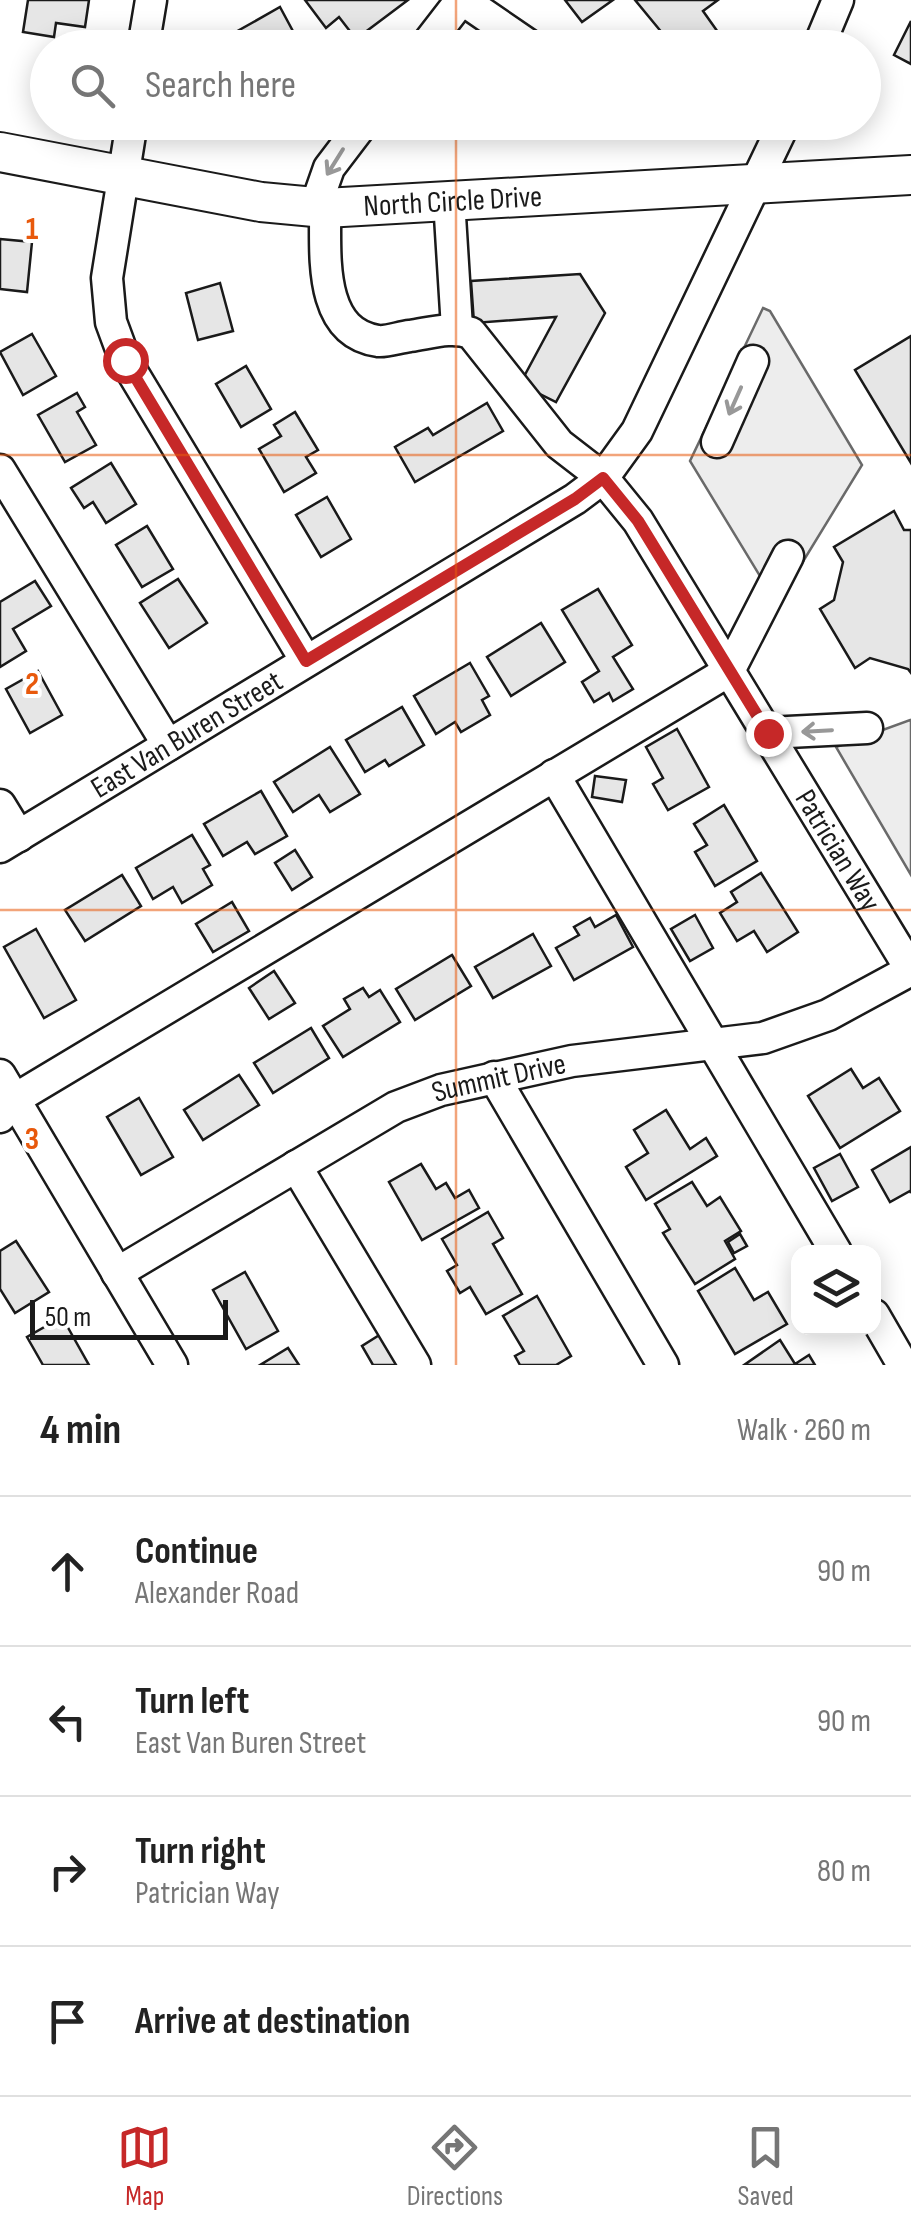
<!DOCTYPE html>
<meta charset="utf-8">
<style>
:root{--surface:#fff;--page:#f6f6f6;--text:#222;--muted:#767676;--line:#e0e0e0;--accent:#c62828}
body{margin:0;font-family:"Sofia Sans Condensed",sans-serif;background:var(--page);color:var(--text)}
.controls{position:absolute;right:30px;bottom:30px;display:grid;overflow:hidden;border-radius:20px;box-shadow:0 5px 25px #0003}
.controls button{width:90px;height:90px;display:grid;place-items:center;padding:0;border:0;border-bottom:2px solid var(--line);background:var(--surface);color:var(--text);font:50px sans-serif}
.scale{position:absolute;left:30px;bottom:25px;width:198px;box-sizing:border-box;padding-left:10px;border:5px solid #1a1a1a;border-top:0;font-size:28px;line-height:35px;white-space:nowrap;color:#1a1a1a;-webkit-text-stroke:8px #fff;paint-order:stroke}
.stop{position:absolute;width:30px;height:30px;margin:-22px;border:8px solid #c62828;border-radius:50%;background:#fff}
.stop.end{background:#c62828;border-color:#fff;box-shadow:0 2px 10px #0008}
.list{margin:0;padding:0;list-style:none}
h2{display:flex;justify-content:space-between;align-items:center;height:130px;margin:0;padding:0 40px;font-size:42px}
h2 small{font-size:32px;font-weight:400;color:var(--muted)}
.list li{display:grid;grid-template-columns:65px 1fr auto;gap:30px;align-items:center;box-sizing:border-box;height:150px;padding:0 40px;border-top:2px solid var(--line)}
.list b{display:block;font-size:38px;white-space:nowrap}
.list p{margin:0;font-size:32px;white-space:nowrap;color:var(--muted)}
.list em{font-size:32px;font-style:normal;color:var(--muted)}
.icon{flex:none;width:55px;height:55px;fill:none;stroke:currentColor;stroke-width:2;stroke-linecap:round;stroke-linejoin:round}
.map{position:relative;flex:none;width:911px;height:1365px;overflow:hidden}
.search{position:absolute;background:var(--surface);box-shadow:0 5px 25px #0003;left:30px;right:30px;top:30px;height:110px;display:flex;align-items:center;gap:25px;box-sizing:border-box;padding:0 35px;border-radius:55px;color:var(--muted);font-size:38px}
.sheet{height:730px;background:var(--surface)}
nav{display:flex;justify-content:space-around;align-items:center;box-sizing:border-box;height:140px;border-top:2px solid var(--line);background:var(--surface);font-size:28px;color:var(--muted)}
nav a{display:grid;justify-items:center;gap:5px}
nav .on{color:var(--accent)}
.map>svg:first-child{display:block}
.built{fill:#ededed;stroke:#6a6a6a;stroke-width:2.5}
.building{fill:#e6e6e6;stroke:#1a1a1a;stroke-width:2.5}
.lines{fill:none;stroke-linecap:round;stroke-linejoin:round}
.minor-casing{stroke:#1a1a1a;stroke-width:35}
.major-casing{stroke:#1a1a1a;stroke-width:42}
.minor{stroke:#fff;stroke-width:30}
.major{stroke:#fff;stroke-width:38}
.oneway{stroke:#989898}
.route{stroke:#c62828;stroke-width:12}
.grid{fill:none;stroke:#e8590c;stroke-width:2.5;stroke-opacity:0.55}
.labels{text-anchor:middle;stroke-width:8;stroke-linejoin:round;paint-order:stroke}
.street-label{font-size:30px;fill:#1a1a1a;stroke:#fff}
.grid-label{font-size:32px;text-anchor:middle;font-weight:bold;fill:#e8590c;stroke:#fff;stroke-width:8;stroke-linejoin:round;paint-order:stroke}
</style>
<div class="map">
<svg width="911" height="1365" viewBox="0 0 911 1365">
<rect width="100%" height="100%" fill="#fff"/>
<g class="built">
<polygon points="763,308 770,311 862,465 777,604 690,461"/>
<polygon points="910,720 911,722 911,875 836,747"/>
</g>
<g class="building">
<polygon points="28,0 89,0 85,27 56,23 54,37 23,32"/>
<polygon points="305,0 408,0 356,39 339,17 326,28"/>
<polygon points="565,0 613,0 582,22"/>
<polygon points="635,0 718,0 703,11 720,35 704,48 658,48 668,40"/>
<polygon points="280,7 302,48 242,48 234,33"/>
<polygon points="911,21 911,64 894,55"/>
<polygon points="0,239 32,242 27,292 0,289"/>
<polygon points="580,274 605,313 556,402 520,384 556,317 474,323 471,281"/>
<polygon points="220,283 233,331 198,340 186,293"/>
<polygon points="32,334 56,376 23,395 0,352"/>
<polygon points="911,336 911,463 855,370"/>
<polygon points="246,366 271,409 241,427 216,384"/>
<polygon points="77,393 85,407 77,412 96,445 65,462 38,415"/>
<polygon points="487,403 503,431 415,482 395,447 428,428 433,435"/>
<polygon points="295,412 318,450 306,457 316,473 284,492 259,449 281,436 274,425"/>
<polygon points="111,463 136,504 106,523 93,502 84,508 71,488"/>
<polygon points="327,497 351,539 321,557 296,515"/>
<polygon points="894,511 904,530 911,530 911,673 908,669 870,658 855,668 820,609 834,600 843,562 834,547"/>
<polygon points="147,526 173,569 142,587 116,545"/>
<polygon points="178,579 207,623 169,648 140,603"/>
<polygon points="35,581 51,606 13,629 26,651 0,667 0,602"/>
<polygon points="598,589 632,645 613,657 633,689 613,701 609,693 594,702 582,682 599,671 562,610"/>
<polygon points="541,623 565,662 511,696 487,657"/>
<polygon points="470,663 489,696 482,700 490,715 461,732 455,722 436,734 414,696"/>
<polygon points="38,671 62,715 30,733 6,689"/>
<polygon points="402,707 424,745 389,766 385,760 365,772 346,740"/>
<polygon points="677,729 709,787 668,810 653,784 663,778 646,747"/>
<polygon points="330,747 360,794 330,812 319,795 293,812 274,782"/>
<polygon points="595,776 626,780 622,802 592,797"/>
<polygon points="261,791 287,836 255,854 247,842 223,856 204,824"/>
<polygon points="724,805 757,861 715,886 695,852 707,845 694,824"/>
<polygon points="192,835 210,865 203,869 212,885 182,903 173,887 153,899 136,868"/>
<polygon points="295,850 312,877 292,890 275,863"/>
<polygon points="761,873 798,932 767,952 754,931 737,941 720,913 737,902 731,892"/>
<polygon points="122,875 141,906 85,941 65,910"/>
<polygon points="232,902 249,931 213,952 196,924"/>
<polygon points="616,915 633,947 574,980 556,948 579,935 574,927 590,918 595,927"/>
<polygon points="695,915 713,948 690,961 671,929"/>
<polygon points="36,929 76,1000 44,1018 4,947"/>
<polygon points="533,934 551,966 493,998 475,967"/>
<polygon points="452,955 471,986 415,1020 396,989"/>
<polygon points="274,971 295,1003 269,1019 249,988"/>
<polygon points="363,988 369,997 380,990 400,1022 343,1057 323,1026 350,1009 344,999"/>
<polygon points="311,1028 329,1058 273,1093 254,1063"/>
<polygon points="851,1069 863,1088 879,1078 900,1111 840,1148 808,1096"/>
<polygon points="239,1075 259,1105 203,1140 184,1110"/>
<polygon points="139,1098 173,1157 141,1175 107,1117"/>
<polygon points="666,1110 690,1149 706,1138 717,1156 646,1200 626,1167 648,1153 634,1130"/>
<polygon points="911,1147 911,1193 910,1191 890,1202 872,1170"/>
<polygon points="840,1154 858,1187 832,1201 814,1168"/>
<polygon points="421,1164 436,1189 446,1183 455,1198 469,1190 479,1208 422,1240 389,1182"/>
<polygon points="692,1182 707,1206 720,1197 741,1231 725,1241 735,1259 695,1284 663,1233 670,1229 655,1204"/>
<polygon points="488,1212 503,1238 493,1244 522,1294 486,1314 470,1287 460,1293 447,1271 457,1265 442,1239"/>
<polygon points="740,1234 747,1246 734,1253 728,1242"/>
<polygon points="16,1241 49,1292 15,1313 0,1289 0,1251"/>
<polygon points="735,1268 754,1300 768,1292 787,1324 735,1354 698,1291"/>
<polygon points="245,1272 278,1331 246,1349 213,1290"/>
<polygon points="537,1296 571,1356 556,1365 520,1365 515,1356 524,1351 503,1316"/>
<polygon points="62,1317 89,1365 43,1365 27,1337"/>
<polygon points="381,1334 398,1364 396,1365 373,1365 362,1346"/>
<polygon points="780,1340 795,1364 809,1355 815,1365 744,1365"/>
<polygon points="288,1348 299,1365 260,1365"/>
</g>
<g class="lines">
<defs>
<g id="minor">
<polyline points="463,0 533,48"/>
<polyline points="143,48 151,0"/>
<polyline points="424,48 461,0"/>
<polyline points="818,48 838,0"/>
<polyline points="132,122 107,278 111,322 125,360 306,661"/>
<polyline points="449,200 457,328"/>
<polyline points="315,208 329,168 364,122"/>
<path id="s1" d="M325 208C326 252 317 332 378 341 387 342 400 337 410 336 431 333 451 326 471 333L559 444 603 478 638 521 911 970"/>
<polyline points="717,442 753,361"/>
<polyline points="0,470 168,745"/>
<polyline points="768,733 867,728"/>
<polyline points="554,775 836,1252"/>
<polyline points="0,805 19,836"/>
<path id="s2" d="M0 847 575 499 603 478 637 431 785 122"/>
<polyline points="0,1075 172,1365"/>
<polyline points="494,1077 663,1365"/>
<polyline points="0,1117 15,1099 729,671 788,556"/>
<polyline points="296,1166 415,1365"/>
<path id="s3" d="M117 1273 396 1107 441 1090 572 1061 763 1038 828 1015 911 970"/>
<polyline points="874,1315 903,1365"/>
</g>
<g id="major">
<path id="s4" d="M0 152 261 202 325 208 911 175"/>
</g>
</defs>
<use href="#minor" class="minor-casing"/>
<use href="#major" class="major-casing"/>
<use href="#minor" class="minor"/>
<use href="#major" class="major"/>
</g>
<defs><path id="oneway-shaft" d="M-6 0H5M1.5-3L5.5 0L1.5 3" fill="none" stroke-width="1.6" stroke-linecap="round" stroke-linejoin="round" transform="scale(2.5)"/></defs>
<g class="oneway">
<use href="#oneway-shaft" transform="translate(335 162) rotate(122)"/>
<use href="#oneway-shaft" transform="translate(735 401) rotate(114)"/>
<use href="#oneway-shaft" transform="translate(817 731) rotate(177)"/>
</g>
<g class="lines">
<polyline class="route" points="125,360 306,661 575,499 603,478 638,521 768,733"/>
</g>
<path class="grid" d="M456 0V48M456 122V1365M0 455H911M0 910H911"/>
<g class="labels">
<g class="street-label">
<text dy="10" stroke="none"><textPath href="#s4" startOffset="458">North Circle Drive</textPath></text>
<text dy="10" stroke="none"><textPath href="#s2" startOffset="218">East Van Buren Street</textPath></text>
<text dy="10" stroke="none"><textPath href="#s1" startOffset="890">Patrician Way</textPath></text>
<text dy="10" stroke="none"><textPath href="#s3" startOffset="432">Summit Drive</textPath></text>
</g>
</g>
<g class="grid-label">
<text x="32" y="239">1</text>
<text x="32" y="694">2</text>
<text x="32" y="1149">3</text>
</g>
</svg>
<div class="controls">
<button><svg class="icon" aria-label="layers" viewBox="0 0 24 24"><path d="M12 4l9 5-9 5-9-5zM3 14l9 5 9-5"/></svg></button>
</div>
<div class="scale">50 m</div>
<div class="stop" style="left:125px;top:360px"></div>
<div class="stop end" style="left:768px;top:733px"></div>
<div class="search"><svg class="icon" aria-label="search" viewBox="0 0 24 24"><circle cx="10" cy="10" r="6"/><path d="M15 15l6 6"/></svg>Search here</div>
</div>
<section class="sheet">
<h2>4 min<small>Walk · 260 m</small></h2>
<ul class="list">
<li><svg class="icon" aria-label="ahead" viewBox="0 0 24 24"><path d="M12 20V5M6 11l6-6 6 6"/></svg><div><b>Continue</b><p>Alexander Road</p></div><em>90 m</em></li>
<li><svg class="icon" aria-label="left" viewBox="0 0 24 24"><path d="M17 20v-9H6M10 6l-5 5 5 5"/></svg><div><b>Turn left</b><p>East Van Buren Street</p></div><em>90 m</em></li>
<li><svg class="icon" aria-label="right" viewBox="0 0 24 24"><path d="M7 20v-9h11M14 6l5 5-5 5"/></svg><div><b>Turn right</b><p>Patrician Way</p></div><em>80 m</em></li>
<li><svg class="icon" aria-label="arrive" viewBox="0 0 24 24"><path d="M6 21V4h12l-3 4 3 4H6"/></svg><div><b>Arrive at destination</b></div></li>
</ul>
</section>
<nav>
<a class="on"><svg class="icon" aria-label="map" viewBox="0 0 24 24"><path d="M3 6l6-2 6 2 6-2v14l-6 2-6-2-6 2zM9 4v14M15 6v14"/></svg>Map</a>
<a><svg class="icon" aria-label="directions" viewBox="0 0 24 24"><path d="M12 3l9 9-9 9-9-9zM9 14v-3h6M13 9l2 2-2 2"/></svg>Directions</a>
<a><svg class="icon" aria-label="saved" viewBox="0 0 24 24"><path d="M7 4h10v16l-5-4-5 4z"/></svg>Saved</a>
</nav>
